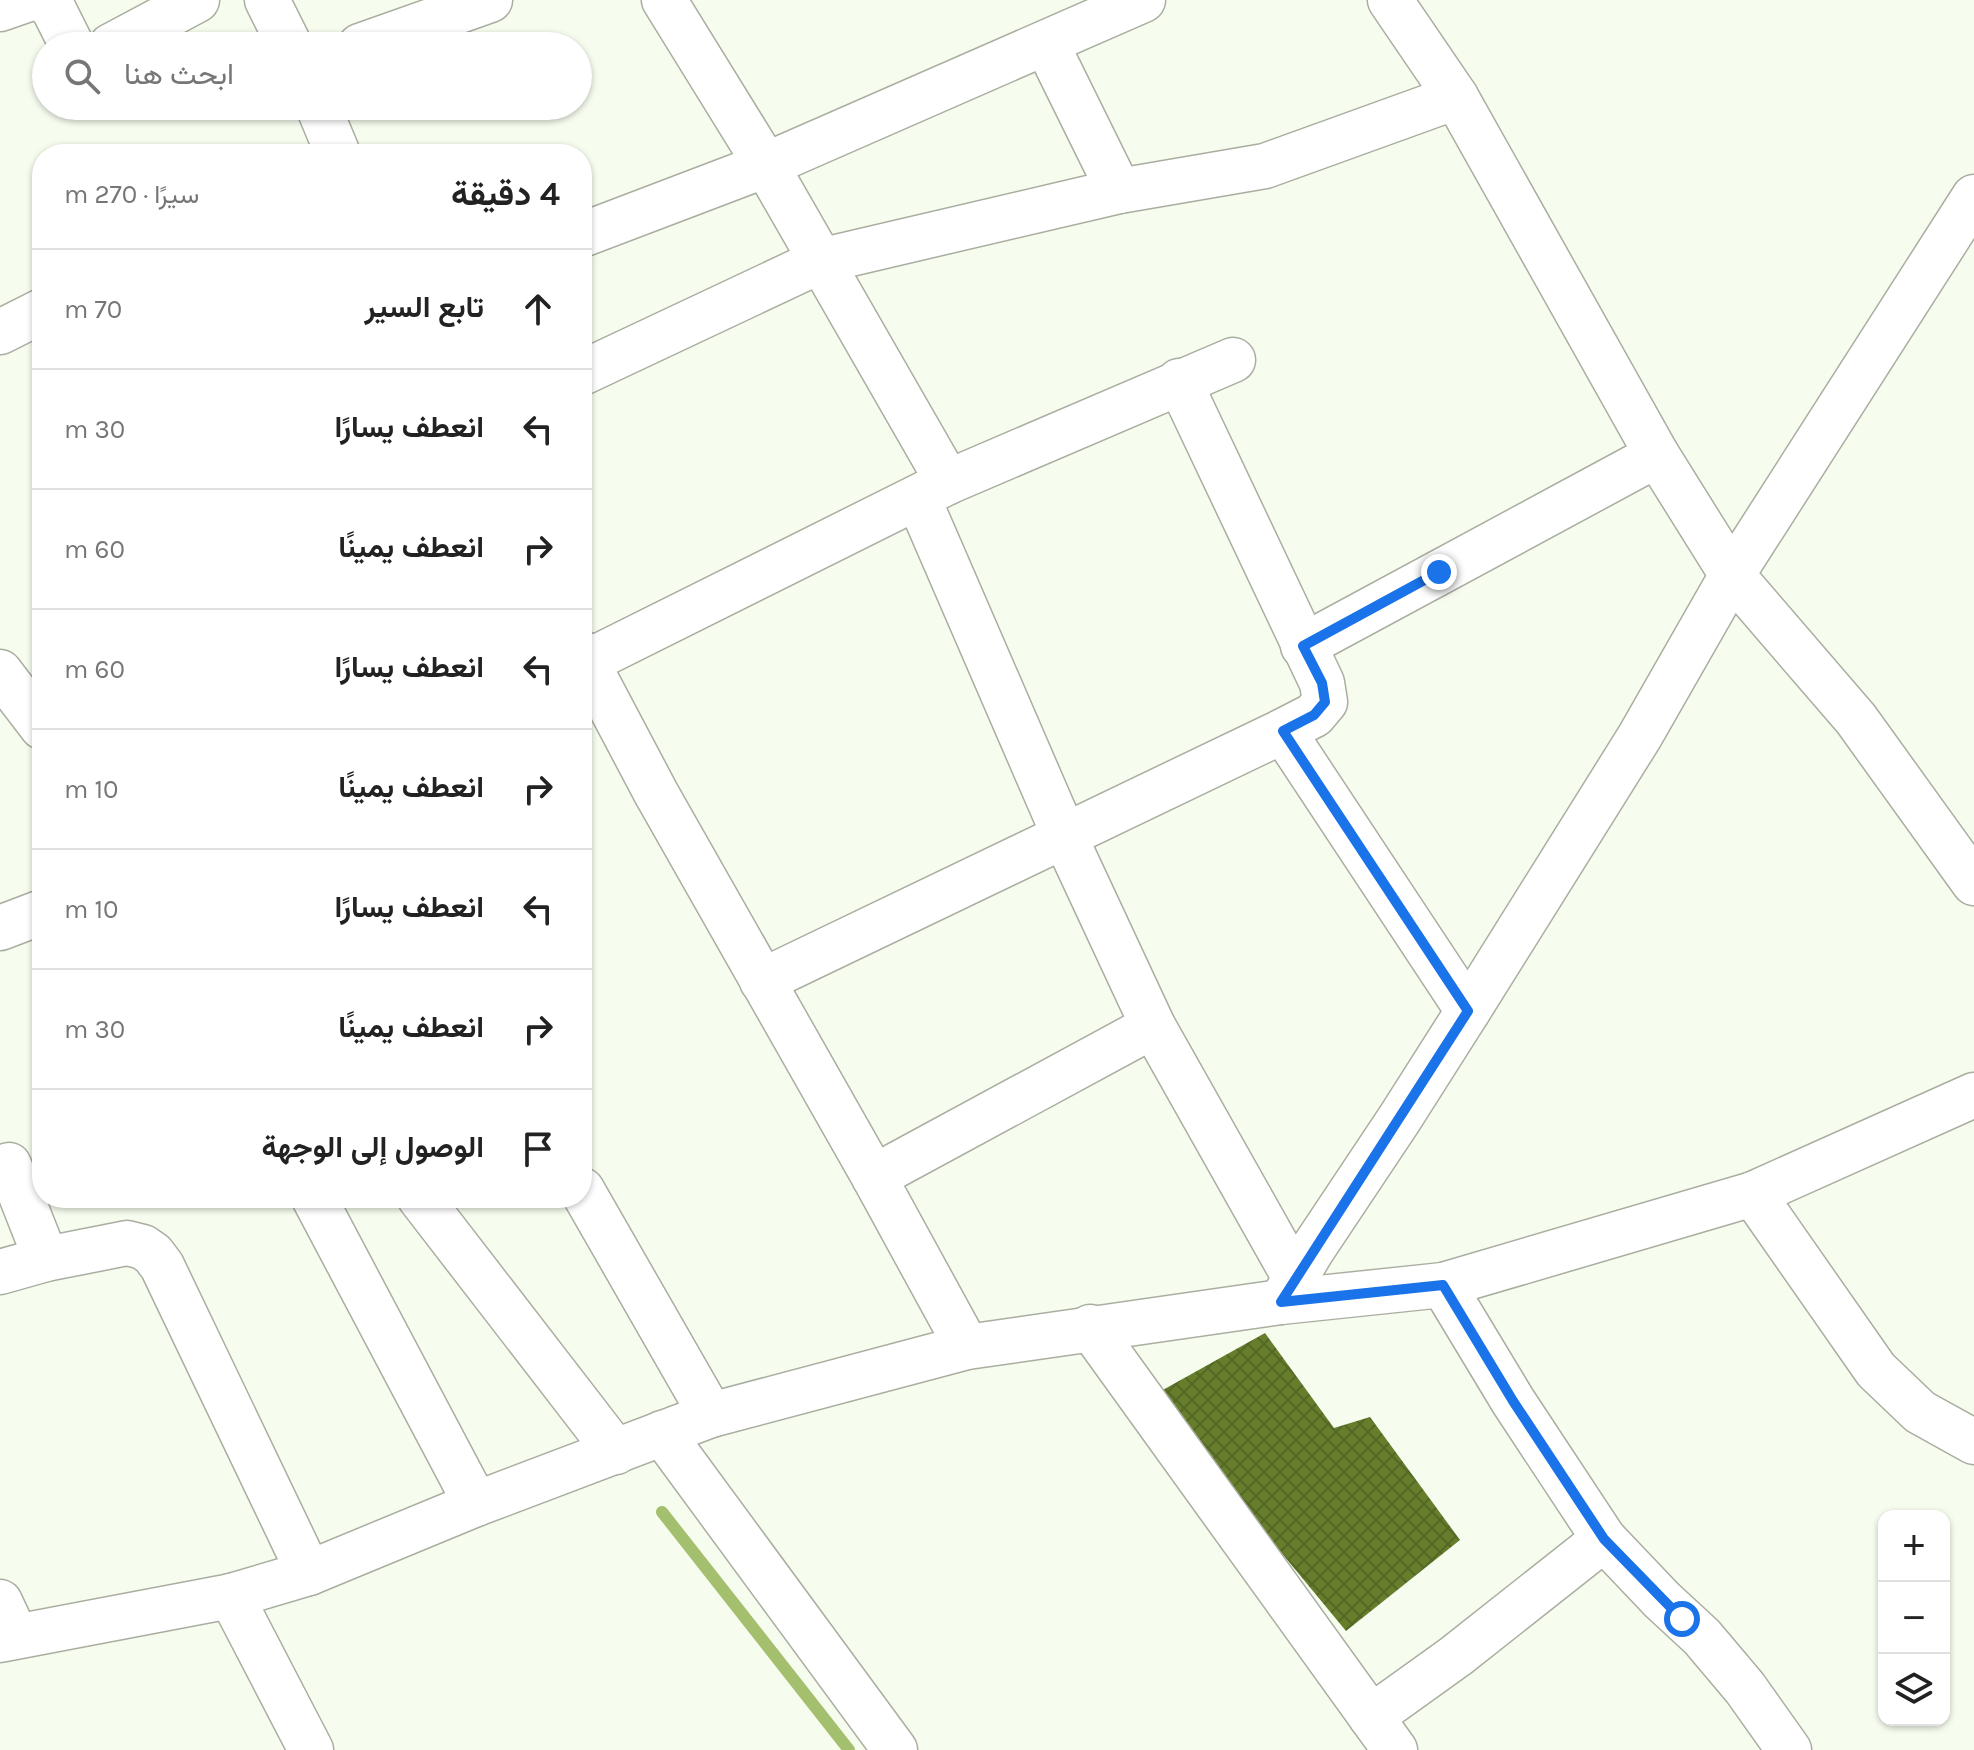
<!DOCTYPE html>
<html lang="ar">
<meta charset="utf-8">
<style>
:root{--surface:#fff;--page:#f6f6f6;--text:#222;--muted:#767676;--line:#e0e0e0}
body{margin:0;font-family:Karla,Vazirmatn,sans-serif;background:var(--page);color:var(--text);direction:rtl}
.controls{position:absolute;right:24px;bottom:24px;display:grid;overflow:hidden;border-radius:16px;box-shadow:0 2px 6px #0004}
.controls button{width:72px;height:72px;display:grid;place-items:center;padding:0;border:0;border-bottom:2px solid var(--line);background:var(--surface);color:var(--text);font:40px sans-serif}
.stop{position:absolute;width:24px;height:24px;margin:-18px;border:6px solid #1a73e8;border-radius:50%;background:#fff}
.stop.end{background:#1a73e8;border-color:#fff;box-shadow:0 2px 8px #0008}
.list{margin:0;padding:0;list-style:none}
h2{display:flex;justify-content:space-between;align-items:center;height:104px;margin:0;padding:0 32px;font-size:34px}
h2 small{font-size:26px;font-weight:400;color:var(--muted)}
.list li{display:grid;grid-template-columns:52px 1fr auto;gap:24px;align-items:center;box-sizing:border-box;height:120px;padding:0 32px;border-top:2px solid var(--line)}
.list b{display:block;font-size:30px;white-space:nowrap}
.list em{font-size:26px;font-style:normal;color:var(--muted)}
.icon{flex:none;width:44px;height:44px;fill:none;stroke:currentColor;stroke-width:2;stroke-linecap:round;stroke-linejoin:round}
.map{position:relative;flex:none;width:1974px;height:1750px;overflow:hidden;direction:ltr}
.search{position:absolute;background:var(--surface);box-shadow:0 2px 6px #0004;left:32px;top:32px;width:560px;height:88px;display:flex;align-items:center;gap:20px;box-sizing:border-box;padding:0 28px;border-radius:44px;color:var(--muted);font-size:30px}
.panel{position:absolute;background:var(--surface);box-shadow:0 2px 6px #0004;left:32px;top:144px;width:560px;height:1064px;border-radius:32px;direction:rtl}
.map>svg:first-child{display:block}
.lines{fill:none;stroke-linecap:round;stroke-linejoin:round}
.stream{stroke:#a4bf6e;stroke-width:12}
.building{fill:url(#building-cross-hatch)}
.minor-casing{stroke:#a9aea1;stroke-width:47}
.minor{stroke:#fff;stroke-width:44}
.route{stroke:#1a73e8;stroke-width:10}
</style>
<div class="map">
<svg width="1974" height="1750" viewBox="0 0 1974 1750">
<defs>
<pattern id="building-cross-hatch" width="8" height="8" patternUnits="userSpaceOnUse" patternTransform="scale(2)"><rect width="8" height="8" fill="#667e2c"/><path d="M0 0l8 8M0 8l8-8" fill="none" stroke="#546725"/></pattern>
</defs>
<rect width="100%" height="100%" fill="#f6fcee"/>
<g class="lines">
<polyline class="stream" points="662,1512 849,1750"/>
</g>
<polygon class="building" points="1265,1333 1334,1428 1370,1417 1460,1540 1346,1631 1152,1396"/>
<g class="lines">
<defs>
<g id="minor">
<polyline points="45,0 54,10 72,46"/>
<polyline points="267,0 290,46"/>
<polyline points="664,0 766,165 948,482"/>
<polyline points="1390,0 1456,97 1657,455 1732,575 1856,719 1974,883"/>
<polyline points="0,9 26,0"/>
<polyline points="1046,43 1119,191"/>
<polyline points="111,46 197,0"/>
<polyline points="360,46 490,0"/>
<polyline points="318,106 338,154"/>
<polyline points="582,235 766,165 1143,0"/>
<polyline points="0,332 42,311"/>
<polyline points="582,373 820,261 1119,191 1265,166 1456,97"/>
<polyline points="918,498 1064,835 1153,1026 1295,1278"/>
<polyline points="1303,646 1657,455"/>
<polyline points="582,653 656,793 874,1177 967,1347"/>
<polyline points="587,662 948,482 1233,360"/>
<polyline points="0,672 42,727"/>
<polyline points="1283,731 1468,1011"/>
<polyline points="0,928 42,912"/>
<polyline points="762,981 1283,731 1314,715 1325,702 1322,683 1179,381"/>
<polyline points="9,1165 46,1259"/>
<polyline points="874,1177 1153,1026"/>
<polyline points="582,1190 711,1415"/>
<polyline points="1753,1194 1876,1370 1920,1412 1974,1442"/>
<polyline points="314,1198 476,1504"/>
<polyline points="420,1198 616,1452"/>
<polyline points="0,1272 46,1259 127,1243 143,1247 153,1254 162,1266 309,1573"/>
<polyline points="1443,1285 1513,1401 1604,1539 1662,1600 1702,1637 1745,1688 1789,1750"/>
<polyline points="1281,1302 1312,1250 1400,1118 1468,1011 1640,736 1732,575 1974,197"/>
<polyline points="1090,1327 1395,1750"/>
<polyline points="662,1433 895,1750"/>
<polyline points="231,1596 311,1750"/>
<polyline points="0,1602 16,1636"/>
<polyline points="0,1640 231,1596 309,1573 476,1504 711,1415 967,1347 1281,1302 1443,1285 1753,1194 1974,1095"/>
<polyline points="1371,1717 1456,1656 1604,1539"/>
</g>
</defs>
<use href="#minor" class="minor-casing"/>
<use href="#minor" class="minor"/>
</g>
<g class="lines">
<polyline class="route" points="1439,572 1303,646 1322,683 1325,702 1314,715 1283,731 1468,1011 1281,1302 1443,1285 1513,1401 1604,1539 1682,1619"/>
</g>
</svg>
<div class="controls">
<button>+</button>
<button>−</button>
<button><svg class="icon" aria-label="layers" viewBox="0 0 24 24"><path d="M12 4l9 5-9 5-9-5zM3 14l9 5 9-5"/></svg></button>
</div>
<div class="stop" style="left:1682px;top:1619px"></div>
<div class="stop end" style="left:1439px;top:572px"></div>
<div class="search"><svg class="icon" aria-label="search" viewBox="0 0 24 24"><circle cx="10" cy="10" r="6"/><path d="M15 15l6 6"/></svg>ابحث هنا</div>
<section class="panel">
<h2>4 دقيقة<small>سيرًا · 270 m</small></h2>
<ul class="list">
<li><svg class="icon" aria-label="ahead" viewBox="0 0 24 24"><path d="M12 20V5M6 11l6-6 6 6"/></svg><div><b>تابع السير</b></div><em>70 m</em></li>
<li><svg class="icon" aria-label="left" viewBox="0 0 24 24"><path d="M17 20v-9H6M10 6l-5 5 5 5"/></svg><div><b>انعطف يسارًا</b></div><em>30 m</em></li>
<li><svg class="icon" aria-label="right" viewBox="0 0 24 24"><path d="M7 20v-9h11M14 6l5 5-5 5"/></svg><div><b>انعطف يمينًا</b></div><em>60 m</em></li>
<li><svg class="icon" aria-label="left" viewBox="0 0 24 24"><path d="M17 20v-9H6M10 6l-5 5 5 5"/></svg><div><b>انعطف يسارًا</b></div><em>60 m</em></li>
<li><svg class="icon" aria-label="right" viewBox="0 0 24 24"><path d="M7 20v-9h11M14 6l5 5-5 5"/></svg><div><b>انعطف يمينًا</b></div><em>10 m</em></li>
<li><svg class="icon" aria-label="left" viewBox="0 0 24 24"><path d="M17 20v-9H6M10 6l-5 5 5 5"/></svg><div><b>انعطف يسارًا</b></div><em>10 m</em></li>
<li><svg class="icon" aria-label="right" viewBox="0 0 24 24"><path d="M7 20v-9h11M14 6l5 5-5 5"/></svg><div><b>انعطف يمينًا</b></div><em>30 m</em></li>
<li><svg class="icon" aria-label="arrive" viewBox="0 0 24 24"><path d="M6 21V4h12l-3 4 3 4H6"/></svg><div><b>الوصول إلى الوجهة</b></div></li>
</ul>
</section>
</div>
